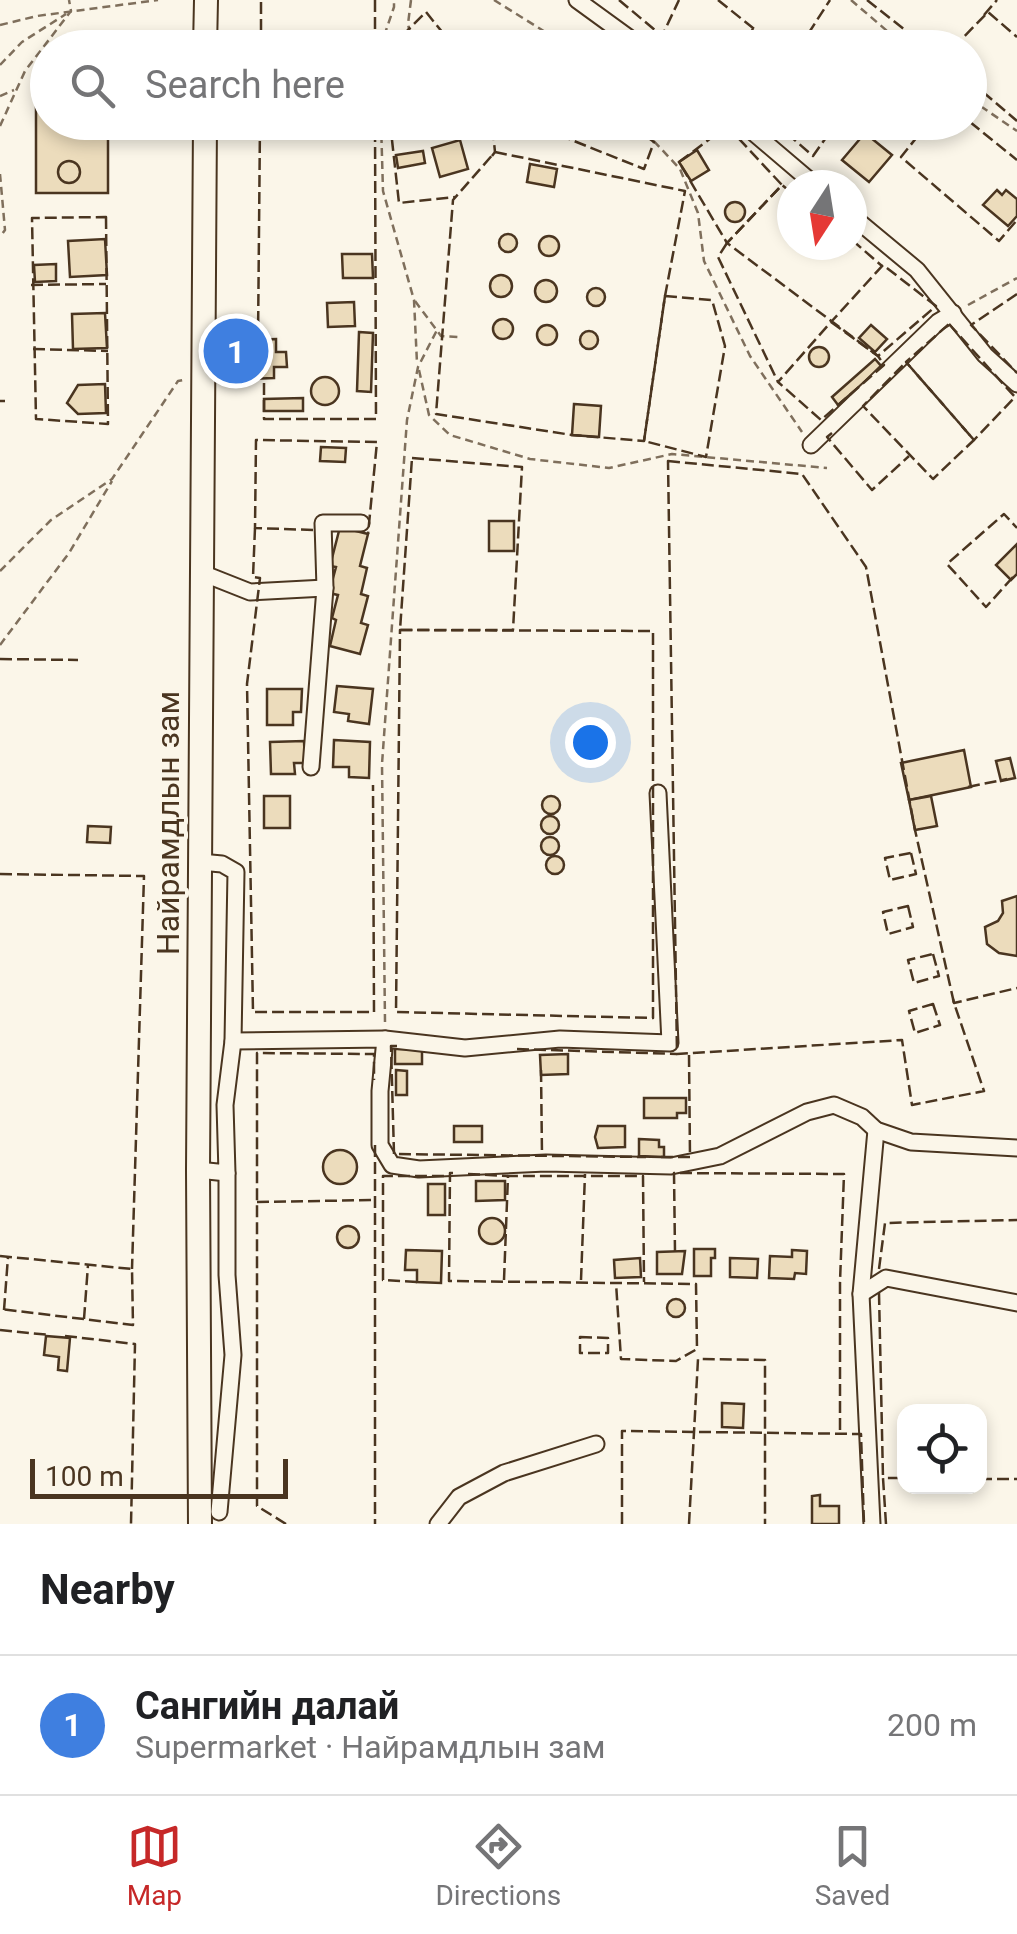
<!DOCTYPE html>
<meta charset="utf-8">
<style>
:root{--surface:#fff;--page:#f6f6f6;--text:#202124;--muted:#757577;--line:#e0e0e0;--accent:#c62828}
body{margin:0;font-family:Roboto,sans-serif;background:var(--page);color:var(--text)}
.controls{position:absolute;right:30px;bottom:30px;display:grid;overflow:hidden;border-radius:20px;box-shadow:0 5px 15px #0003}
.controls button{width:90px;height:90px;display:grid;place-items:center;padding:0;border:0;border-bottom:2px solid var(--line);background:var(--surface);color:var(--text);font:50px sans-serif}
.compass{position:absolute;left:777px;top:170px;width:90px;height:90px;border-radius:50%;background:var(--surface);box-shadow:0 5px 15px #0003;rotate:192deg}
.scale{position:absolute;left:30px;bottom:25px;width:258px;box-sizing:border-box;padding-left:10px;border:5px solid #4a3520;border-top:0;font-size:28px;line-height:35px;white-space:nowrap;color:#4a3520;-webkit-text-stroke:8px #fbf6e9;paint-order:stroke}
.you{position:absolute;left:590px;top:742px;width:35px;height:35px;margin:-25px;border:8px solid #fff;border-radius:50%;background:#1a73e8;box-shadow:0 0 0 15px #1a73e833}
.badge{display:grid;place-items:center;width:65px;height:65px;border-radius:50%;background:var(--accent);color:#fff;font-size:32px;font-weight:700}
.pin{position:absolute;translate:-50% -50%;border:5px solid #fff;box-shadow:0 2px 10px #0006}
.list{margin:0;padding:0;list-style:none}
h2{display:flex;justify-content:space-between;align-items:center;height:130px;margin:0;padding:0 40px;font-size:42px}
h2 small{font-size:32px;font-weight:400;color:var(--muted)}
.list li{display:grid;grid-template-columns:65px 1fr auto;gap:30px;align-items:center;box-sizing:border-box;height:140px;padding:0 40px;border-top:2px solid var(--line)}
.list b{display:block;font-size:38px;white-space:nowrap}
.list p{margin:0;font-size:32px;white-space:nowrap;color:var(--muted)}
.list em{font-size:32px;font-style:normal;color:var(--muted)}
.icon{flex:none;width:55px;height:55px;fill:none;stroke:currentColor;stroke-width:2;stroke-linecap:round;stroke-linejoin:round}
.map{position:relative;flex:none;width:1017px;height:1524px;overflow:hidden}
.search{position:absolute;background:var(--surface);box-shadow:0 5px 15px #0003;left:30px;right:30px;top:30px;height:110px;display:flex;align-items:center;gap:25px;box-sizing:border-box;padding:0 35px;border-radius:55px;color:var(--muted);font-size:38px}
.sheet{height:270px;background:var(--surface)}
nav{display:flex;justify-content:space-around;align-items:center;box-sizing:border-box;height:140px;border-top:2px solid var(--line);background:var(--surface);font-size:28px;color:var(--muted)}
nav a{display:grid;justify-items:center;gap:5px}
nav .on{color:var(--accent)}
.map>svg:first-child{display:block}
.building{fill:#ecdcbc;stroke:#4a3520;stroke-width:2.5}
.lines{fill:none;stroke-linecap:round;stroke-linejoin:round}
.minor-casing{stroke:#4a3520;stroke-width:19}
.secondary-casing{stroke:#4a3520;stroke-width:26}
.path{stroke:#7f6f5c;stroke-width:2.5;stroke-dasharray:8 5;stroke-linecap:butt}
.minor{stroke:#fbf6e9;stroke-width:15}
.secondary{stroke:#fbf6e9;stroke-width:22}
.fence{stroke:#4a3520;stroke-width:2.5;stroke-dasharray:12 5;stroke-linecap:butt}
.labels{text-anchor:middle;stroke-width:8;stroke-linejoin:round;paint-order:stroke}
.street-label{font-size:32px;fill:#4a3520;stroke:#fbf6e9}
</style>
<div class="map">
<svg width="1017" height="1524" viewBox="0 0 1017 1524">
<rect width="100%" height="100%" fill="#fbf6e9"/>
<g class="building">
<polygon points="36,87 48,87 48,122 108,122 108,193 36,193"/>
<polygon points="865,133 892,155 869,182 842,160"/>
<polygon points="460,140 468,169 440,177 432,148"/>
<polygon points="697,150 709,170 691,181 679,162"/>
<polygon points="423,151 425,163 398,168 396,155"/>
<circle cx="69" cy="172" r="11"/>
<polygon points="530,164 557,169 554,187 527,182"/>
<polygon points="997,190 1002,195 1006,190 1017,199 1017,216 1008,226 983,205"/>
<circle cx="735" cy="212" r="10"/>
<circle cx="508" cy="243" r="9"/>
<circle cx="549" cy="246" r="10"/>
<polygon points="105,239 107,275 70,277 68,241"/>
<polygon points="342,254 372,254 373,278 343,278"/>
<polygon points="56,264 56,281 35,282 34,265"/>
<circle cx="501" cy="286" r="11"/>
<circle cx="546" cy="291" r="11"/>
<circle cx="596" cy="297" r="9"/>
<polygon points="354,302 355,326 328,327 327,303"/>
<polygon points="105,313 107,348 73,349 72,314"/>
<circle cx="503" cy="329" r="10"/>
<polygon points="871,325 887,339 875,352 859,338"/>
<circle cx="547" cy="335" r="10"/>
<circle cx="589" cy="340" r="9"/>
<polygon points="359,332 373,333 371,392 357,391"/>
<polygon points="276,339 276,352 286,352 287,367 274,367 274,378 251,379 250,340"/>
<circle cx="819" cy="357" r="10"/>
<polygon points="875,359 882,367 838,405 832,397"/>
<circle cx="325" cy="391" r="14"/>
<polygon points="105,384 106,413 78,414 67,403 78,385"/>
<polygon points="303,398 303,411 264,411 264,399"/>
<polygon points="574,404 601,406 599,437 572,435"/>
<polygon points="321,447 346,448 345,462 320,461"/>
<rect x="489" y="521" width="25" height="30"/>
<polygon points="340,527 368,534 360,566 367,568 361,594 368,596 361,623 368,625 360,654 330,646 336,620 332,618 338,595 329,593 336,567 330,566"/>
<polygon points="1017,544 1017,574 1011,580 996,565"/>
<polygon points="337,686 373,689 369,724 348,721 349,714 334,712"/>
<polygon points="267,689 302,689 301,712 293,712 293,725 267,725"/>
<polygon points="334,740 370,742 369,778 349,777 349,767 333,767"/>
<polygon points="304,741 305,763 294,763 295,774 271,774 270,742"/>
<polygon points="964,750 971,787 909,800 901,763"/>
<polygon points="1010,758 1015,778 1001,781 996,761"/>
<circle cx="551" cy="805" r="9"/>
<rect x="264" y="796" width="26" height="32"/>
<polygon points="931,796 937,826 915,830 909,800"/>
<circle cx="550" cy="825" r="9"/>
<polygon points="88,826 111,827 110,843 87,842"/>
<circle cx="550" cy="846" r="9"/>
<circle cx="555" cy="865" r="9"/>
<polygon points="1017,896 1017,956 999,953 987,944 985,927 998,921 1003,913 1002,901"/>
<rect x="395" y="1049" width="27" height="15"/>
<polygon points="568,1054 568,1074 541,1075 540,1055"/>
<polygon points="396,1070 407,1071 407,1095 396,1095"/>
<polygon points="644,1098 686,1098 686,1113 677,1113 677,1118 644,1118"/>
<rect x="454" y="1126" width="28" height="16"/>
<polygon points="598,1126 625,1126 625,1147 598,1148 595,1137"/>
<polygon points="639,1139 659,1140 659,1147 664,1147 664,1157 639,1156"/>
<circle cx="340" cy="1167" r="17"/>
<polygon points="476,1181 505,1181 505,1200 476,1201"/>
<rect x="428" y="1184" width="17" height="31"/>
<circle cx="492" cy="1231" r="13"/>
<circle cx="348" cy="1237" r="11"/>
<polygon points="694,1249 715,1249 715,1258 711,1258 711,1276 694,1276"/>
<polygon points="406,1250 442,1251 441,1283 417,1282 417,1270 405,1270"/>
<polygon points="792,1250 807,1251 806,1274 795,1273 794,1279 769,1278 770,1256 792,1257"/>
<polygon points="685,1251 682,1274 657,1274 657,1252"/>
<polygon points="640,1258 641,1277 615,1278 614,1260"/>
<polygon points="730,1258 758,1259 757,1278 730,1277"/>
<circle cx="676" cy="1308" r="9"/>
<polygon points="46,1336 70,1338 67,1371 58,1370 59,1357 44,1355"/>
<polygon points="722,1403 744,1404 743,1428 722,1427"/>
<polygon points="820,1495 820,1506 839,1506 839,1524 812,1524 812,1496"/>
</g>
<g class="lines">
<defs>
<g id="minor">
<polyline points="577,0 643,48"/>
<polyline points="741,122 815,185"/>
<polyline points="852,216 917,270 985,355 1017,384"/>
<polyline points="811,445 938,322 953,313"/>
<polyline points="202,573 250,592 325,588"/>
<polyline points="311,767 325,588 323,523 361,523"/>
<polyline points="385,1039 380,1091 380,1145 392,1165 419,1169 546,1163 671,1166 720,1156 807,1112 834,1105 862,1117 876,1130 911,1142 1017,1148"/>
<polyline points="233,1041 385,1039 465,1048 560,1039 670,1043 658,793"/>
<polyline points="198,1170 227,1173 225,1105 233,1041 236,872 222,864 200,862"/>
<polyline points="861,1294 886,1278 1017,1303"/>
<polyline points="219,1512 233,1355 227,1275 227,1173"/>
<polyline points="438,1524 459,1497 504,1473 596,1444"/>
<polyline points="872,1524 861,1294 876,1130"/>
</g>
<g id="secondary">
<polyline points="205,48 206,0"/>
<polyline points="200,1524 198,1170 205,122"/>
</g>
</defs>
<use href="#minor" class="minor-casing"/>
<use href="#secondary" class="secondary-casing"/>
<g class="path">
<polyline points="411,0 408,24 413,48"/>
<polyline points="494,0 550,35 558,48"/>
<polyline points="851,0 907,48"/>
<polyline points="0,25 37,16 158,0"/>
<polyline points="380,48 394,7 394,0"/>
<polyline points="0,65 22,42 66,14"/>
<polyline points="0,96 14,90"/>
<polyline points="970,99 1017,131"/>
<polyline points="381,122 383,191 414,300 417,363"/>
<polyline points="636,122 680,169 698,213 704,261 750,356 802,432"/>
<polyline points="0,126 25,71 71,11 69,0"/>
<polyline points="422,131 423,122"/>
<polyline points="0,174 5,230 0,237"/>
<polyline points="415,301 441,336 459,337"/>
<polyline points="968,305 1017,278"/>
<polyline points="419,370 429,415 450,435 530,459 609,468 672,454 827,468"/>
<polyline points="0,571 51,520 112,479 178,381 183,380"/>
<polyline points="0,645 69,553 112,481"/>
<polyline points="385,1022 382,764 392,625 407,420 418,367 437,330"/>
</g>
<use href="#minor" class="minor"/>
<use href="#secondary" class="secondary"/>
<g class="fence">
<polyline points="375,0 375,48"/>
<polyline points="619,0 662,36 679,0"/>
<polyline points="718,0 778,48"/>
<polyline points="867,0 928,48"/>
<polyline points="984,15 997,0"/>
<polyline points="664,32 662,36 677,48"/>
<polyline points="261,48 261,0"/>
<polyline points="390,48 426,12 455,48"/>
<polyline points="740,48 753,29"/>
<polyline points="799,48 830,0"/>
<polyline points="953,48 988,12 1017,37"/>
<polyline points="970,81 1017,121"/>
<polyline points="390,122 399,203 455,197"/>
<polyline points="558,122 554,133 644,169 654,142 627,122"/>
<polyline points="774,122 813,156 837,122"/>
<polyline points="929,122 901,157 999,241 1017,220"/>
<polyline points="970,122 1017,160"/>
<polygon points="727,126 782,185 727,243 679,162"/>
<polygon points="495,152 685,191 665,296 644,441 572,435 436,414 453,200"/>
<polyline points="492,156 495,152 492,122"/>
<polyline points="792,193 782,185 727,243 878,356 936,306 883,265 831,322"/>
<polygon points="106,217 108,424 36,419 32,218"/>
<polyline points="852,240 882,266"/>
<polyline points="727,243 718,257 778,382"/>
<polyline points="31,285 106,284"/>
<polyline points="1017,294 971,325 1017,373"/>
<polygon points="665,296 712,300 725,346 706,457 644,441"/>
<polygon points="831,322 878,356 884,365 821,420 778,382"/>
<polygon points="949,324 1015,397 974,440 906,362"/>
<polyline points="258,340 260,122"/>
<polyline points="33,349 108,351"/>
<polygon points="906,362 974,440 933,479 863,406"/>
<polyline points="264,383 264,419 376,419 375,122"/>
<polyline points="0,401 5,401"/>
<polyline points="832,433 827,437 872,490 909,456"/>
<polygon points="412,458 522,467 513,630 400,630"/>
<polygon points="668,461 802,474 866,567 915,830 954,1003 984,1091 912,1105 902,1040 677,1054"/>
<polyline points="255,528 253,577 260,578 247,684 253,1012 374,1012 373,785"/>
<polyline points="313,530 255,528 256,440 377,442 368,534"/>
<polyline points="1013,577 986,607 947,564 1004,514 1017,528"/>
<polygon points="400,630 653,631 653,1018 396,1012"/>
<polyline points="0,659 78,660"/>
<polyline points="968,787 1007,779"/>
<polygon points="911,853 916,874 890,880 885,858"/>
<polyline points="0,874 144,876 132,1269"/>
<polygon points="908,906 913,927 888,934 883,912"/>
<polygon points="933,954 939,976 914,983 908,960"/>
<polyline points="953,999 954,1003 1017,988"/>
<polygon points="933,1004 940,1025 915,1033 909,1011"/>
<polyline points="397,1046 391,1046 394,1154 646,1157"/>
<polyline points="517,1049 677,1054"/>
<polyline points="541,1070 542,1155"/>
<polyline points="375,1145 375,1524"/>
<polyline points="661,1157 690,1157 689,1055"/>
<polyline points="453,1173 450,1173 449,1281 696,1284 697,1349 676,1361 621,1359 616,1283"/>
<polyline points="468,1174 508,1176"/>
<polyline points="257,1202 375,1200"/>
<polyline points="675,1252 674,1173 844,1174 840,1282 840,1432"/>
<polyline points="0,1256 132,1269 133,1325 0,1309"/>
<polyline points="879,1269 885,1223 1017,1220"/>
<polyline points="504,1280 508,1176 643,1176 644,1282"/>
<polyline points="581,1280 585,1174"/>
<polyline points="417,1282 383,1280 383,1176 449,1176"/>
<polyline points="879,1293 883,1478"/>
<polyline points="4,1310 8,1257"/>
<polyline points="84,1319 88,1265"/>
<polyline points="0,1330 50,1335"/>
<polyline points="65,1336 135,1344 131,1524"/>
<polygon points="580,1337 608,1338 608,1353 580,1353"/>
<polyline points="980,1479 1017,1479"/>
<polyline points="286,1524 257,1506 257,1053 374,1054 374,1080"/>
<polyline points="622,1524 622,1431 861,1434 864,1524"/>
<polyline points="689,1524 698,1359 765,1360 765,1524"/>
<polyline points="886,1524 883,1478 904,1478"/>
</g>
</g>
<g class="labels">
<g class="street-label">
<text transform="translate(168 823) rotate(-90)" y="11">Найрамдлын зам</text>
</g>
</g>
</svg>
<div class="controls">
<button><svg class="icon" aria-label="locate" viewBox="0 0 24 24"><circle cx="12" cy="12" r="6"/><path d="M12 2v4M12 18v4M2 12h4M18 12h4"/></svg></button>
</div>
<svg class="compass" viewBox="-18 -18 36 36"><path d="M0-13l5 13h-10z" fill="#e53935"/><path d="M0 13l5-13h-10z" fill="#757577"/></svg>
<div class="scale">100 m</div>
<div class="you"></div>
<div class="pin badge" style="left:236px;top:351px;background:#3f7fe0">1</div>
<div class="search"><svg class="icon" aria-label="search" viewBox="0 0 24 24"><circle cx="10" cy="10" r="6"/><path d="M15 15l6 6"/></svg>Search here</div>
</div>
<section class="sheet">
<h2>Nearby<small></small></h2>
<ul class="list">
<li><span class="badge" style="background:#3f7fe0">1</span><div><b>Сангийн далай</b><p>Supermarket · Найрамдлын зам</p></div><em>200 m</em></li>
</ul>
</section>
<nav>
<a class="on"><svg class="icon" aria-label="map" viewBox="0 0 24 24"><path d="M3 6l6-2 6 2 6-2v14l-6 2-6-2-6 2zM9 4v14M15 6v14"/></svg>Map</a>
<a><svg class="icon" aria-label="directions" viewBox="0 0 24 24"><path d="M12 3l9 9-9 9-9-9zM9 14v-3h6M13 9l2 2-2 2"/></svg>Directions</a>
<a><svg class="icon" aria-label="saved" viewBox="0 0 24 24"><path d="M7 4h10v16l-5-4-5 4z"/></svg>Saved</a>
</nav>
